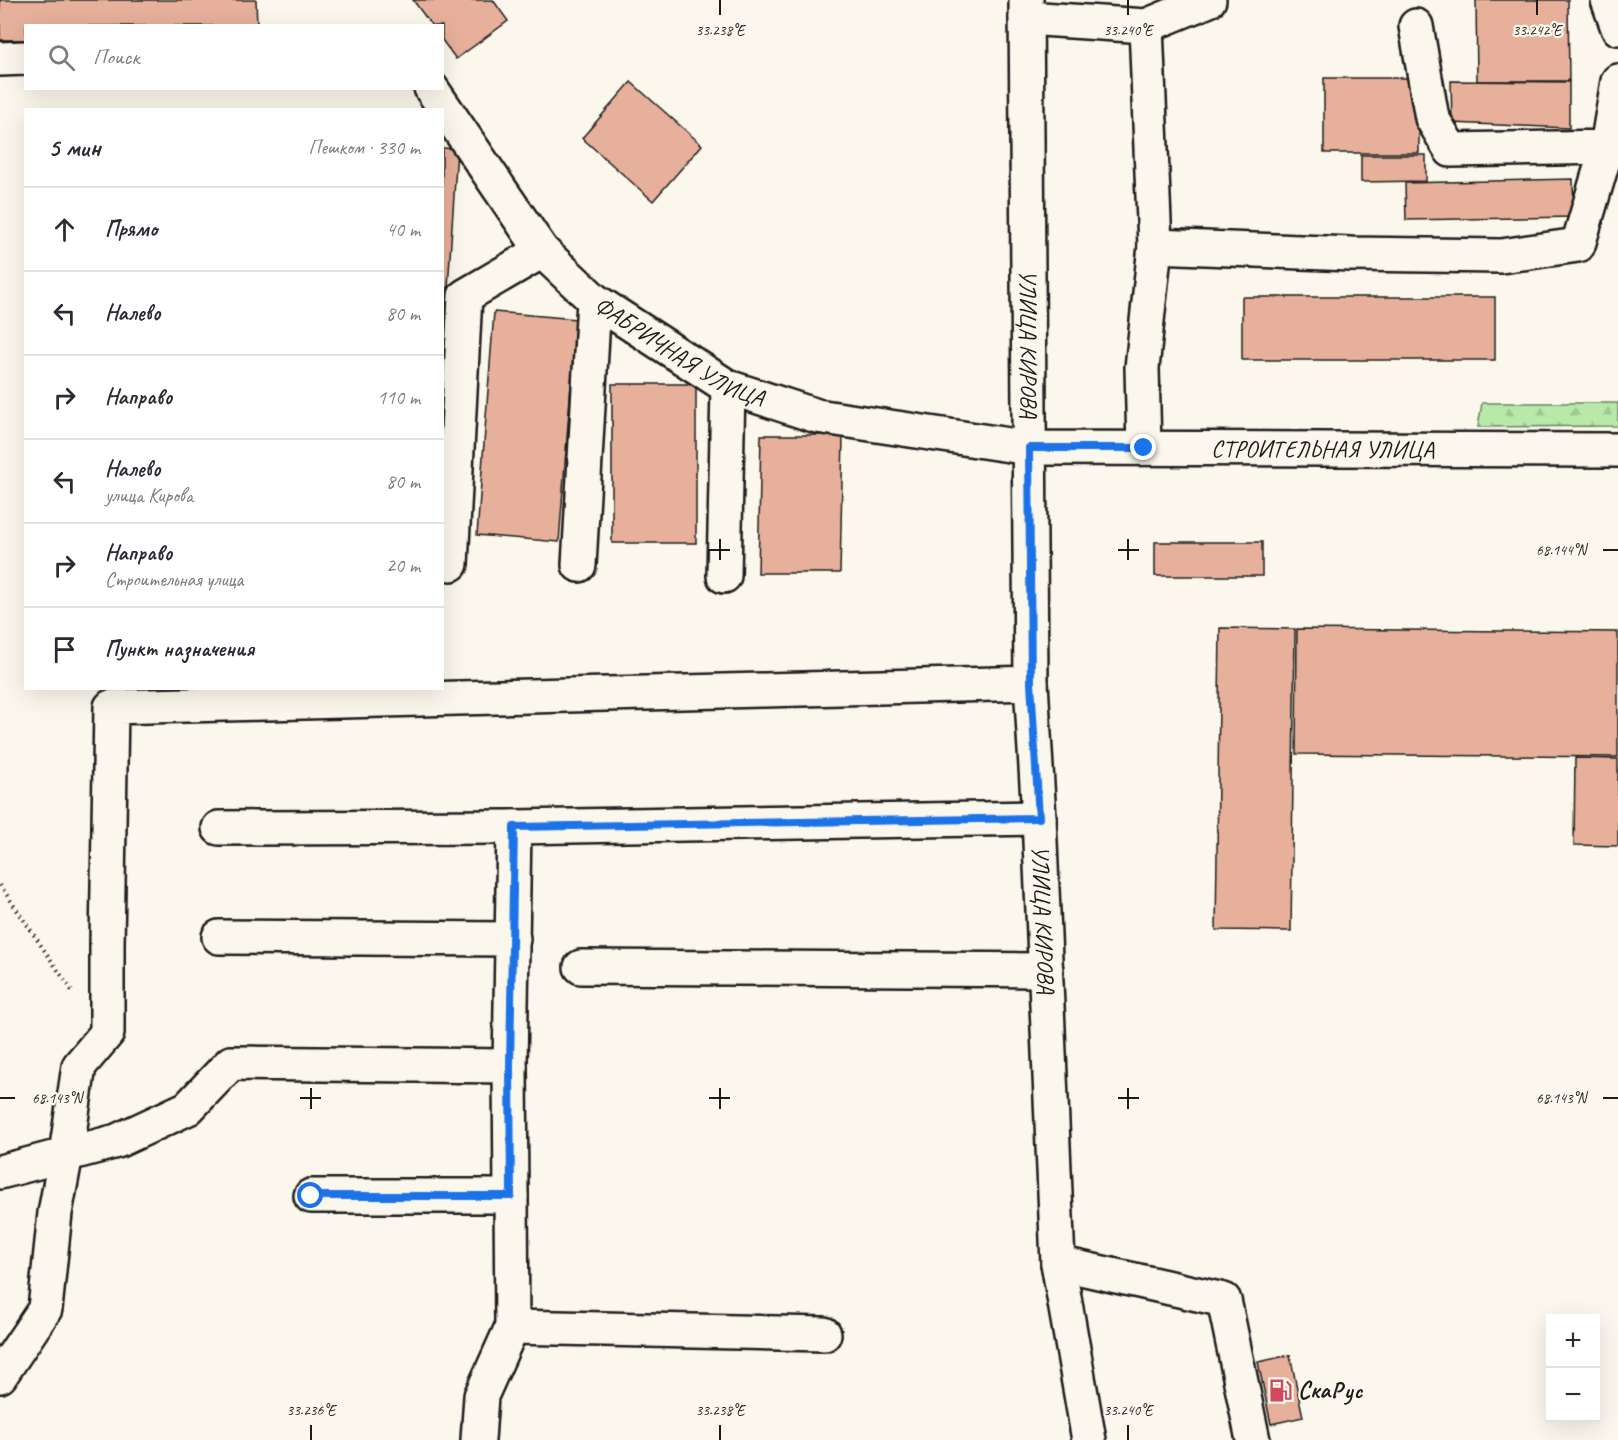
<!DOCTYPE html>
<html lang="ru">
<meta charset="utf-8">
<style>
:root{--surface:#fff;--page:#f7f7f7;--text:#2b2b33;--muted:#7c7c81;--line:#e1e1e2}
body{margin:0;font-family:Caveat,sans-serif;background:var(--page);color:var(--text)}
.controls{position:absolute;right:18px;bottom:18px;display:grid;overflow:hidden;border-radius:0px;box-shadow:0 6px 24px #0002}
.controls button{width:54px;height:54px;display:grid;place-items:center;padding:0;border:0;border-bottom:2px solid var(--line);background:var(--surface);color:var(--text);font:30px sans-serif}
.stop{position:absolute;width:18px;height:18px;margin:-14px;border:4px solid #1a73e8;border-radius:50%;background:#fff}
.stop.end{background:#1a73e8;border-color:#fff;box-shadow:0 2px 6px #0008}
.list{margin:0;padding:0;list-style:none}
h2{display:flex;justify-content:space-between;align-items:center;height:78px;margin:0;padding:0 24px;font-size:26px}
h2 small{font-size:20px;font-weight:400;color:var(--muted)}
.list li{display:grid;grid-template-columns:39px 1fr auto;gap:18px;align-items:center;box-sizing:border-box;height:84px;padding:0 24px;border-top:2px solid var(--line)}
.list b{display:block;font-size:22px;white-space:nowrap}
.list p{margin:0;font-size:20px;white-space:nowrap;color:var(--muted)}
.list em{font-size:20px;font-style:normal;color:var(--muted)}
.icon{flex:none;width:33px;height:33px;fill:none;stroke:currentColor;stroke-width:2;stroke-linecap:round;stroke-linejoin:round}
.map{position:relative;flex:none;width:1618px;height:1440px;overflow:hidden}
.search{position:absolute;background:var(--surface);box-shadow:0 6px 24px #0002;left:24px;top:24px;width:420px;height:66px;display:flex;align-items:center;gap:15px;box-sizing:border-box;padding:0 21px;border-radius:0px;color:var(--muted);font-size:22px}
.panel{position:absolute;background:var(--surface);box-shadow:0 6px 24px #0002;left:24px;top:108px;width:420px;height:582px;border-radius:0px}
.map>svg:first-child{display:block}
.forest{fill:url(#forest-firs);stroke:#6a8262;stroke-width:1.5}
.building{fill:#e6b09b;stroke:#1c1c1c;stroke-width:1.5}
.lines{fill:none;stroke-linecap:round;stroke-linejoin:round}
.minor-casing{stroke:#1c1c1c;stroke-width:38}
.path{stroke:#1c1c1c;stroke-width:4;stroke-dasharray:1.5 4.5;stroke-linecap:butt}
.minor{stroke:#fbf7ec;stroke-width:33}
.route{stroke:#1a73e8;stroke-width:8}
.ticks{fill:none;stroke:#1c1c1c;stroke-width:2}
.labels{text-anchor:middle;stroke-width:4.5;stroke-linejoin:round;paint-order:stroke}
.street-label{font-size:24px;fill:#1c1c1c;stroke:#fbf7ec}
.poi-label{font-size:24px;font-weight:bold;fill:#1c1c1c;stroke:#fbf7ec;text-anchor:start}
.ticks-label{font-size:15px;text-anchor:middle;fill:#1c1c1c;stroke:#fbf7ec;stroke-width:4.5;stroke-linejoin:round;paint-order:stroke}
</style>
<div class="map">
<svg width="1618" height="1440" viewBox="0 0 1618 1440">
<defs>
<pattern id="forest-firs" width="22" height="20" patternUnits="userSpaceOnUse" patternTransform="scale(1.5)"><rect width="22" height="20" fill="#b8e9a9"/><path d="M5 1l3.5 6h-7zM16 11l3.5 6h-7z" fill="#9ec791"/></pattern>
</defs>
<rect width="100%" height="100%" fill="#fbf7ec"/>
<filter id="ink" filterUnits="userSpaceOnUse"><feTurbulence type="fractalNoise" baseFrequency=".0167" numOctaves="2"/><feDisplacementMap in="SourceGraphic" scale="12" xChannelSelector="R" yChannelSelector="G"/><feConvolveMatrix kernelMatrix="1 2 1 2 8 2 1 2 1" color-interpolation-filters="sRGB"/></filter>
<g filter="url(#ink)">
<polygon class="forest" points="1482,403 1618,403 1618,426 1478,427"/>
<g class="building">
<polygon points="0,0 256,0 257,26 26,26 26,40 0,40"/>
<polygon points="413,0 493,0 508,21 456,59 442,40 442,26 432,26"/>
<polygon points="1476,0 1568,0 1569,81 1477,81"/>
<rect x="1324" y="78" width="95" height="75"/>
<polygon points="1451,81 1569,82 1569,128 1452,123"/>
<polygon points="631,82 702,145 653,201 582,138"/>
<polygon points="442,148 457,149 442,380"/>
<polygon points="1361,155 1426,155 1426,181 1361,182"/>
<polygon points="1573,179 1574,217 1406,220 1405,183"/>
<rect x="1242" y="297" width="253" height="63"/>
<polygon points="494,312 576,319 559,542 477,535"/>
<rect x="612" y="384" width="84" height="159"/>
<polygon points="761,435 843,435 840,573 758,573"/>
<rect x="1155" y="542" width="107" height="34"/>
<polygon points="1220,628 1295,629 1291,931 1216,930"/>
<polygon points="1297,629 1618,632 1618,757 1296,754"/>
<polygon points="1575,758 1618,759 1618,846 1574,845"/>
<polygon points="1290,1355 1303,1417 1271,1424 1258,1362"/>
</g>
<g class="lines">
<defs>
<g id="minor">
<path id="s1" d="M1026 0 1031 683 1039 818 1058 1263 1089 1440"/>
<polyline points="1608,0 1618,28"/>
<polyline points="1026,18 1146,26 1209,0"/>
<polyline points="1416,26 1432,118 1451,150 1607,147 1618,81"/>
<polyline points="0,59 26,58"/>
<path id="s2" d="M431 88 542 251 594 300 728 387 817 416 1029 448 1618 450"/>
<polyline points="1155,246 1351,254 1501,256 1578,245 1607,147"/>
<polyline points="1144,448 1142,368 1155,246 1146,26"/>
<polyline points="451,564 465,296 542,251"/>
<polyline points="579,565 594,300"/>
<polyline points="724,576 728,387"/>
<polyline points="219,828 514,827 1039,818"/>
<polyline points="219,937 513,939"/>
<polyline points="581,967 1046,970"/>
<polyline points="0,1172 117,1141 188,1108 231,1063 510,1066"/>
<polyline points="311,1196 511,1196"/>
<polyline points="1058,1263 1224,1300 1253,1440"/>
<polyline points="512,1327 824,1334"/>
<polyline points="0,1376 45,1309 55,1213 66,1154 79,1066 107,1033 107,945 111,707 1031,683"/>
<polyline points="478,1440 481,1396 512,1327 510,1066 514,827"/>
</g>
</defs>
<use href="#minor" class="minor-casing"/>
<polyline class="path" points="0,885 74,994"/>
<use href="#minor" class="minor"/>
</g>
</g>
<g class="lines" filter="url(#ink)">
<polyline class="route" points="311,1196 511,1196 510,1066 514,827 1039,818 1031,683 1029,448 1144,448"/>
</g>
<path class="ticks" d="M720 0V15M1128 0V15M1537 0V15M720 539V560M1128 539V560M709 550H730M1118 550H1139M1603 550H1618M311 1088V1109M720 1088V1109M1128 1088V1109M0 1098H15M300 1098H321M709 1098H730M1118 1098H1139M1603 1098H1618M311 1425V1440M720 1425V1440M1128 1425V1440"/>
<defs>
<symbol id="fuel-bare" viewBox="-9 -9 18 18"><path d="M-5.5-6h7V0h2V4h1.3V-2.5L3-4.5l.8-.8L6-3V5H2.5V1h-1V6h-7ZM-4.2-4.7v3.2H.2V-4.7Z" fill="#d1495b" stroke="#fbf7ec" stroke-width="2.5" paint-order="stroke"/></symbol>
</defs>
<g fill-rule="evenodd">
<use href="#fuel-bare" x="1264" y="1374" width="33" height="33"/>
</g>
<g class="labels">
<g class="street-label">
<text dy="8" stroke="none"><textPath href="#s1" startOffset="344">УЛИЦА КИРОВА</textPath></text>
<text dy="8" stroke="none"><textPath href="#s2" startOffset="369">ФАБРИЧНАЯ УЛИЦА</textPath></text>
<text dy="8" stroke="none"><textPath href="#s2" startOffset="1030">СТРОИТЕЛЬНАЯ УЛИЦА</textPath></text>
<text dy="8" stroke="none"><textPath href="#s1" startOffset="920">УЛИЦА КИРОВА</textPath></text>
</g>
<g class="poi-label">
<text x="1298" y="1398">СкаРус</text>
</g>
</g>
<g class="ticks-label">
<text x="720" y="35">33.238°E</text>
<text x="1128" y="35">33.240°E</text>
<text x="1537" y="35">33.242°E</text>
<text x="1561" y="555">68.144°N</text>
<text x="57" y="1103">68.143°N</text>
<text x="1561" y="1103">68.143°N</text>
<text x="311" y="1415">33.236°E</text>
<text x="720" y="1415">33.238°E</text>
<text x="1128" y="1415">33.240°E</text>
</g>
</svg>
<div class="controls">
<button>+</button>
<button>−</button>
</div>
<div class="stop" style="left:311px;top:1196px"></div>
<div class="stop end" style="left:1144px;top:448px"></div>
<div class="search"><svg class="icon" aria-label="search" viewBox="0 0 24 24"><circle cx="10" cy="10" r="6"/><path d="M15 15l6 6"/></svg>Поиск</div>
<section class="panel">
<h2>5 мин<small>Пешком · 330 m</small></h2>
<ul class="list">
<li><svg class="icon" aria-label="ahead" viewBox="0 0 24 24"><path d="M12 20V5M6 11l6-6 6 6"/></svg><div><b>Прямо</b></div><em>40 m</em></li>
<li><svg class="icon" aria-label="left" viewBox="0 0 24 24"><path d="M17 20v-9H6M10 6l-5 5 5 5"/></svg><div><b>Налево</b></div><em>80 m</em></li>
<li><svg class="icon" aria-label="right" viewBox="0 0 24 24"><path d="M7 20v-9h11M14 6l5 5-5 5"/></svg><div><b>Направо</b></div><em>110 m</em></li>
<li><svg class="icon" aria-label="left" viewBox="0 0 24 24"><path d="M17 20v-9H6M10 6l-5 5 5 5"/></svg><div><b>Налево</b><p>улица Кирова</p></div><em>80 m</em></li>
<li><svg class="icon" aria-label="right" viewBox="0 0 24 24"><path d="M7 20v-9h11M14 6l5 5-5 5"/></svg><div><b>Направо</b><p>Строительная улица</p></div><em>20 m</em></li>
<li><svg class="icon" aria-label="arrive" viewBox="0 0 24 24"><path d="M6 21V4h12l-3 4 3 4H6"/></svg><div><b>Пункт назначения</b></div></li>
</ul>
</section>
</div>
